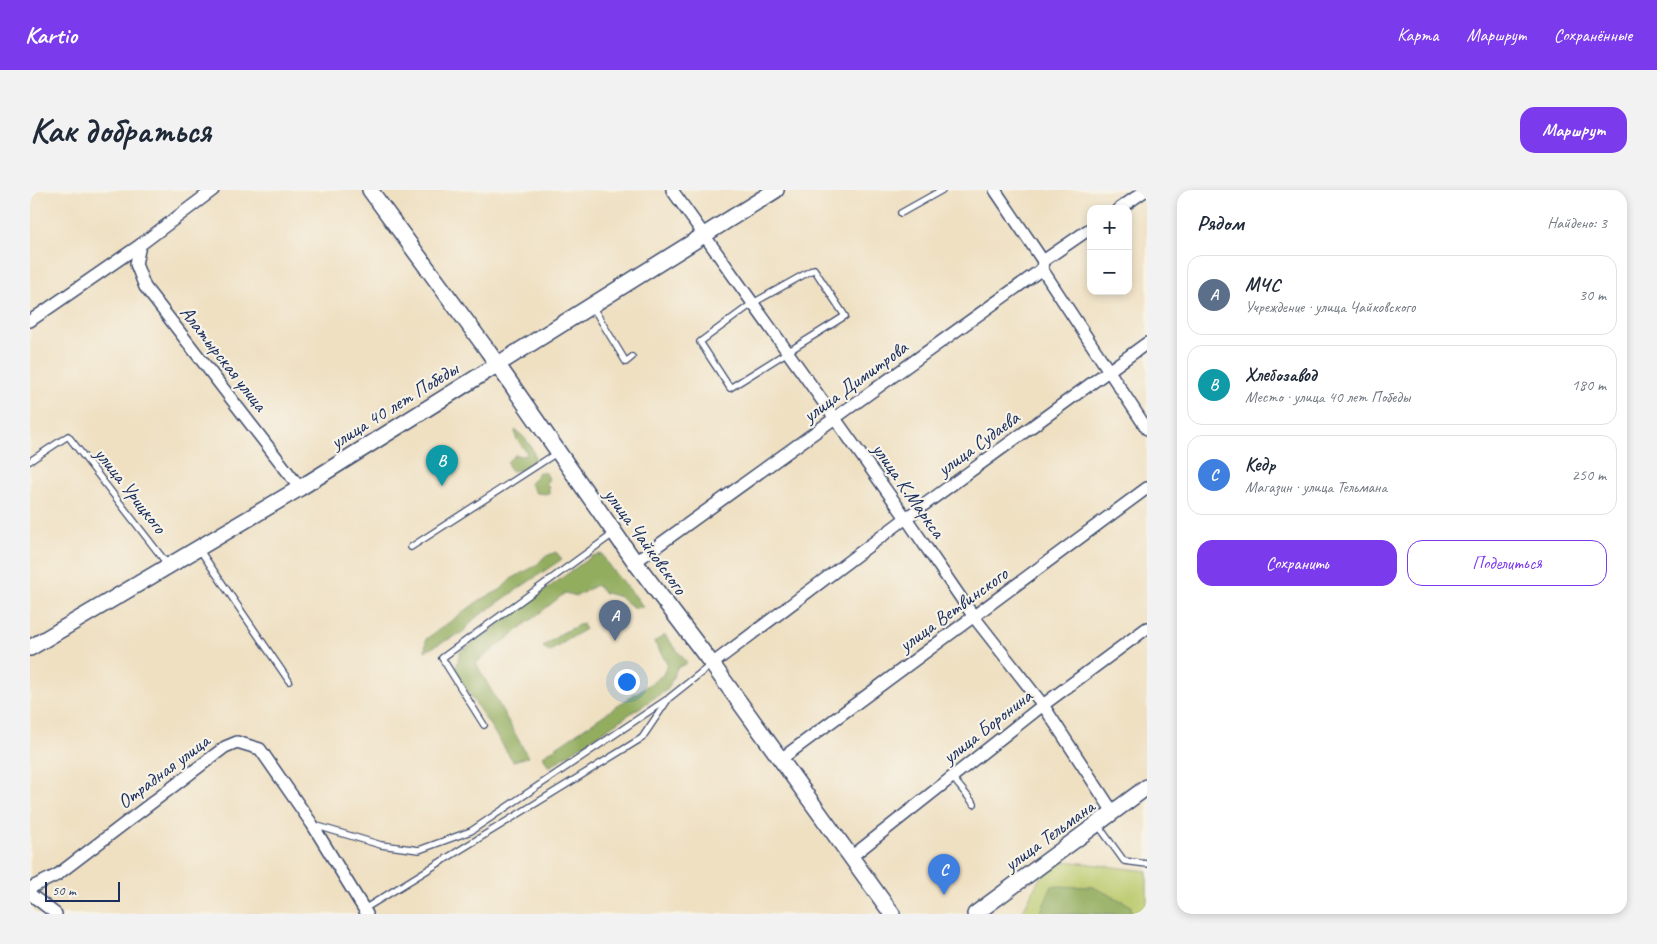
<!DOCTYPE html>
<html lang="ru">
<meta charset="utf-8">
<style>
:root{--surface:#fff;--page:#f2f2f3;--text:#1f2937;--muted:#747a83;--line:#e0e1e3;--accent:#7c3aed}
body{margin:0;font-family:Caveat,sans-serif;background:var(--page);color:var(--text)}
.controls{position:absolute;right:15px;top:15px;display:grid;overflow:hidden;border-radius:10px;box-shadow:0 2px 8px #0003}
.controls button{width:45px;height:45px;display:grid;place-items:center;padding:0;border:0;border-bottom:1px solid var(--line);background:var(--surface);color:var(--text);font:25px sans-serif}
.scale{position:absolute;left:15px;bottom:12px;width:75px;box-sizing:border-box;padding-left:5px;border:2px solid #1b2f5e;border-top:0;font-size:14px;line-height:18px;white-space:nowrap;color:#1b2f5e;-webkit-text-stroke:4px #f7f3e8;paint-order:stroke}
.you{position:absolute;left:596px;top:491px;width:18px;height:18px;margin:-12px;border:4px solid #fff;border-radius:50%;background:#1a73e8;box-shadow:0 0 0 8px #1a73e833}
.badge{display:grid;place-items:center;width:32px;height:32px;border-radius:50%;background:var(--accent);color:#fff;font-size:16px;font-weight:700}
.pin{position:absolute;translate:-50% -41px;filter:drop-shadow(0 1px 2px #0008)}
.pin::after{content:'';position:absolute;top:26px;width:18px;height:15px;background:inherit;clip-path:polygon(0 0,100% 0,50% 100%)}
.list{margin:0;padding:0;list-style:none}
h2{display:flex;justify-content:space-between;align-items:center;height:65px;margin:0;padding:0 20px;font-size:21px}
h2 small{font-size:16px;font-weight:400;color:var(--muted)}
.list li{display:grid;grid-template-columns:32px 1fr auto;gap:15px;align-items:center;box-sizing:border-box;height:80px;margin:0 10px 10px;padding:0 10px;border:1px solid var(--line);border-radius:15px}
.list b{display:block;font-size:19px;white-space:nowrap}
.list p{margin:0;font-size:16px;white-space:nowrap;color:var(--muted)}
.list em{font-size:16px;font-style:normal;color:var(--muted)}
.actions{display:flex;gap:10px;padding:15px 20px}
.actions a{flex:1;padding:11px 0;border:1px solid var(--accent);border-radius:15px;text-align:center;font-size:18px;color:var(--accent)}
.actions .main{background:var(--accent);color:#fff}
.map{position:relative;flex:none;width:1117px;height:724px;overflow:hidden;border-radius:15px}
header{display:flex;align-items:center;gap:30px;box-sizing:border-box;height:70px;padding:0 25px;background:var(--accent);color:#fff}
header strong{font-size:24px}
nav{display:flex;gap:28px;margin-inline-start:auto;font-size:18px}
.intro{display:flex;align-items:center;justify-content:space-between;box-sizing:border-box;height:120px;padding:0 30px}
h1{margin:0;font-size:35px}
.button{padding:12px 22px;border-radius:15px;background:var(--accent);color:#fff;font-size:18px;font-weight:700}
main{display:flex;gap:30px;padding:0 30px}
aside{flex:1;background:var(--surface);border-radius:15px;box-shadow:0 2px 8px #0003}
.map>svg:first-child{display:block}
.green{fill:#bac96b;stroke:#6a7c64}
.forest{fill:#93ad5f;stroke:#576e5e}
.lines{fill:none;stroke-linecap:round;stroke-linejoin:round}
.service-casing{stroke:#3b4a6d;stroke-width:8}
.minor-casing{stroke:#3b4a6d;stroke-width:14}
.tertiary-casing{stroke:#3b4a6d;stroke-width:18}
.service{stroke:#fff;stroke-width:5.5}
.minor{stroke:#fff;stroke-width:11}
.tertiary{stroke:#fff;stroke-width:15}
.labels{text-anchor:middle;stroke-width:4.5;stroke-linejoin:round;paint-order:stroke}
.street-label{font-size:20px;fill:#1b2f5e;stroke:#f7f3e8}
</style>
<header>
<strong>Kartio</strong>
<nav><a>Карта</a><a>Маршрут</a><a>Сохранённые</a></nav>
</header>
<div class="intro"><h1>Как добраться</h1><a class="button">Маршрут</a></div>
<main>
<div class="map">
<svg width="1117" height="724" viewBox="0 0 1117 724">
<rect width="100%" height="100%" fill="#f7f3e8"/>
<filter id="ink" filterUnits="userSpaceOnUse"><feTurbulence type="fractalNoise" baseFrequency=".02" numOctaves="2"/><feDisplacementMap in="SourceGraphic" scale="10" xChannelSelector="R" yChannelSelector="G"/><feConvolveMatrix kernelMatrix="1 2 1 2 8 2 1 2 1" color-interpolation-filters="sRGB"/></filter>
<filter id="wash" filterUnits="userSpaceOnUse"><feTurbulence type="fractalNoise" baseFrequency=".0096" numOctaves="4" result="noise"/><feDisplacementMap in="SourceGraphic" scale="20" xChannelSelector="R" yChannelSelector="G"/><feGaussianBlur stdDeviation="1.12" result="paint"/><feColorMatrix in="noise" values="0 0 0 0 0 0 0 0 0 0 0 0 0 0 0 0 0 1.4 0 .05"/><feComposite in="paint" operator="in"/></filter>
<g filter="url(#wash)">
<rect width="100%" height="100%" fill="#efe0c2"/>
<polygon class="green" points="1036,671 1117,681 1117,724 991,724 1010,688"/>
<g class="forest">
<path d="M485 240C494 246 504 257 505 269L492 280 480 281 477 272 485 265 494 266 497 263 486 248Z"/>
<polygon points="509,282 516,283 519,289 516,293 519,298 519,304 506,303 500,294"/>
<polygon points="526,362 532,369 444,429 433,442 395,461 396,449 450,410 470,400 481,389 507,375 514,367"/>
<path d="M572 364C582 385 601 397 613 417L604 418 590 407 575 403 566 395 547 406 535 403 446 473 498 567 483 571 425 482 430 462 562 366Z"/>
<polygon points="553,433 555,439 519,462 513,457 532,443"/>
<polygon points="635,445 657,473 647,478 638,499 519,577 513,566 633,485 637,473 624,452"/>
<polygon points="1022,696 1063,697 1100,715 1103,724 1010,724"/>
</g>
</g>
<g filter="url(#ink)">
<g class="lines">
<defs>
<g id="service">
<polyline points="871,23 912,0"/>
<polygon points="784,79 815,126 700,198 670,152 723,113"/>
<polyline points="562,116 596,172 602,167"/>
<polyline points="0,271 38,246 138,375"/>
<polyline points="381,357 528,262"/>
<polyline points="169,359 259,491"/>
<polyline points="454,535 412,468 583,344"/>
<polyline points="922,587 944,614"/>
<polyline points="284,635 351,655 389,660 441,641 636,510"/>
<polyline points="1068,635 1094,671 1117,674"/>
<polyline points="334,719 612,548 639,508 682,474"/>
</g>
<g id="minor">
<polyline points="642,0 876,328 944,427 1013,515 1083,622"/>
<polyline points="965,0 1013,71"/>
<polyline points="1089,19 1116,0"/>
<polyline points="110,55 106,74 115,97 270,298"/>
<polyline points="1012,79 1117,239"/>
<polyline points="0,131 110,55 183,0"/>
<polyline points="605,372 1012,79 1013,71 1061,38"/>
<polyline points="682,474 876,328 1117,153"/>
<polyline points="751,569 1117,298"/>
<polyline points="821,667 1013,515 1117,438"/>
<polyline points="0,698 27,685 195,557 207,552 230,559 282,634 337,724"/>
<polyline points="0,704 26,724"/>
</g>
<g id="tertiary">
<polyline points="340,0 458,161 605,372 682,474 862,724"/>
<polyline points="0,458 270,298 746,0"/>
<polyline points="945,724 1117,597"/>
</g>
</defs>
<use href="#service" class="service-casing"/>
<use href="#minor" class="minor-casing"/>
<use href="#tertiary" class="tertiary-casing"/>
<use href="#service" class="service"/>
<use href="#minor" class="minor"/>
<use href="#tertiary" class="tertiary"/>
</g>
</g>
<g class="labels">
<g class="street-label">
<text transform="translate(194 168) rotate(52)" y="7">Алатырская улица</text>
<text transform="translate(825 191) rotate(-36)" y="7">улица Димитрова</text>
<text transform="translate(364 215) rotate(-32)" y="7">улица 40 лет Победы</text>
<text transform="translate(948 253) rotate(-36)" y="7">улица Судаева</text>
<text transform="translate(101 300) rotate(52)" y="7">улица Урицкого</text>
<text transform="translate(879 300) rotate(55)" y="7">улица К.Маркса</text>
<text transform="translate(616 351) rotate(54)" y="7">улица Чайковского</text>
<text transform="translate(923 419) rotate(-36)" y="7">улица Ветвинского</text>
<text transform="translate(957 536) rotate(-38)" y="7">улица Боронина</text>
<text transform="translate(133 581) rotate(-37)" y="7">Отрадная улица</text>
<text transform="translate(1019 645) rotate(-36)" y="7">улица Тельмана</text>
</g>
</g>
</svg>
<div class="controls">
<button>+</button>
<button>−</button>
</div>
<div class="scale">50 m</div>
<div class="you"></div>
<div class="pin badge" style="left:585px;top:451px;background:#5c6f8a">A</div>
<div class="pin badge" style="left:412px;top:296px;background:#0f9aa8">B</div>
<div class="pin badge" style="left:914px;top:705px;background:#3f7fe0">C</div>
</div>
<aside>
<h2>Рядом<small>Найдено: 3</small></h2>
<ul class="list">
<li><span class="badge" style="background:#5c6f8a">A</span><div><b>МЧС</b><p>Учреждение · улица Чайковского</p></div><em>30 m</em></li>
<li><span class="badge" style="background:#0f9aa8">B</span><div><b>Хлебозавод</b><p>Место · улица 40 лет Победы</p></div><em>180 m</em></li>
<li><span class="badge" style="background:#3f7fe0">C</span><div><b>Кедр</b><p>Магазин · улица Тельмана</p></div><em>250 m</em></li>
</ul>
<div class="actions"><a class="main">Сохранить</a><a>Поделиться</a></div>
</aside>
</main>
